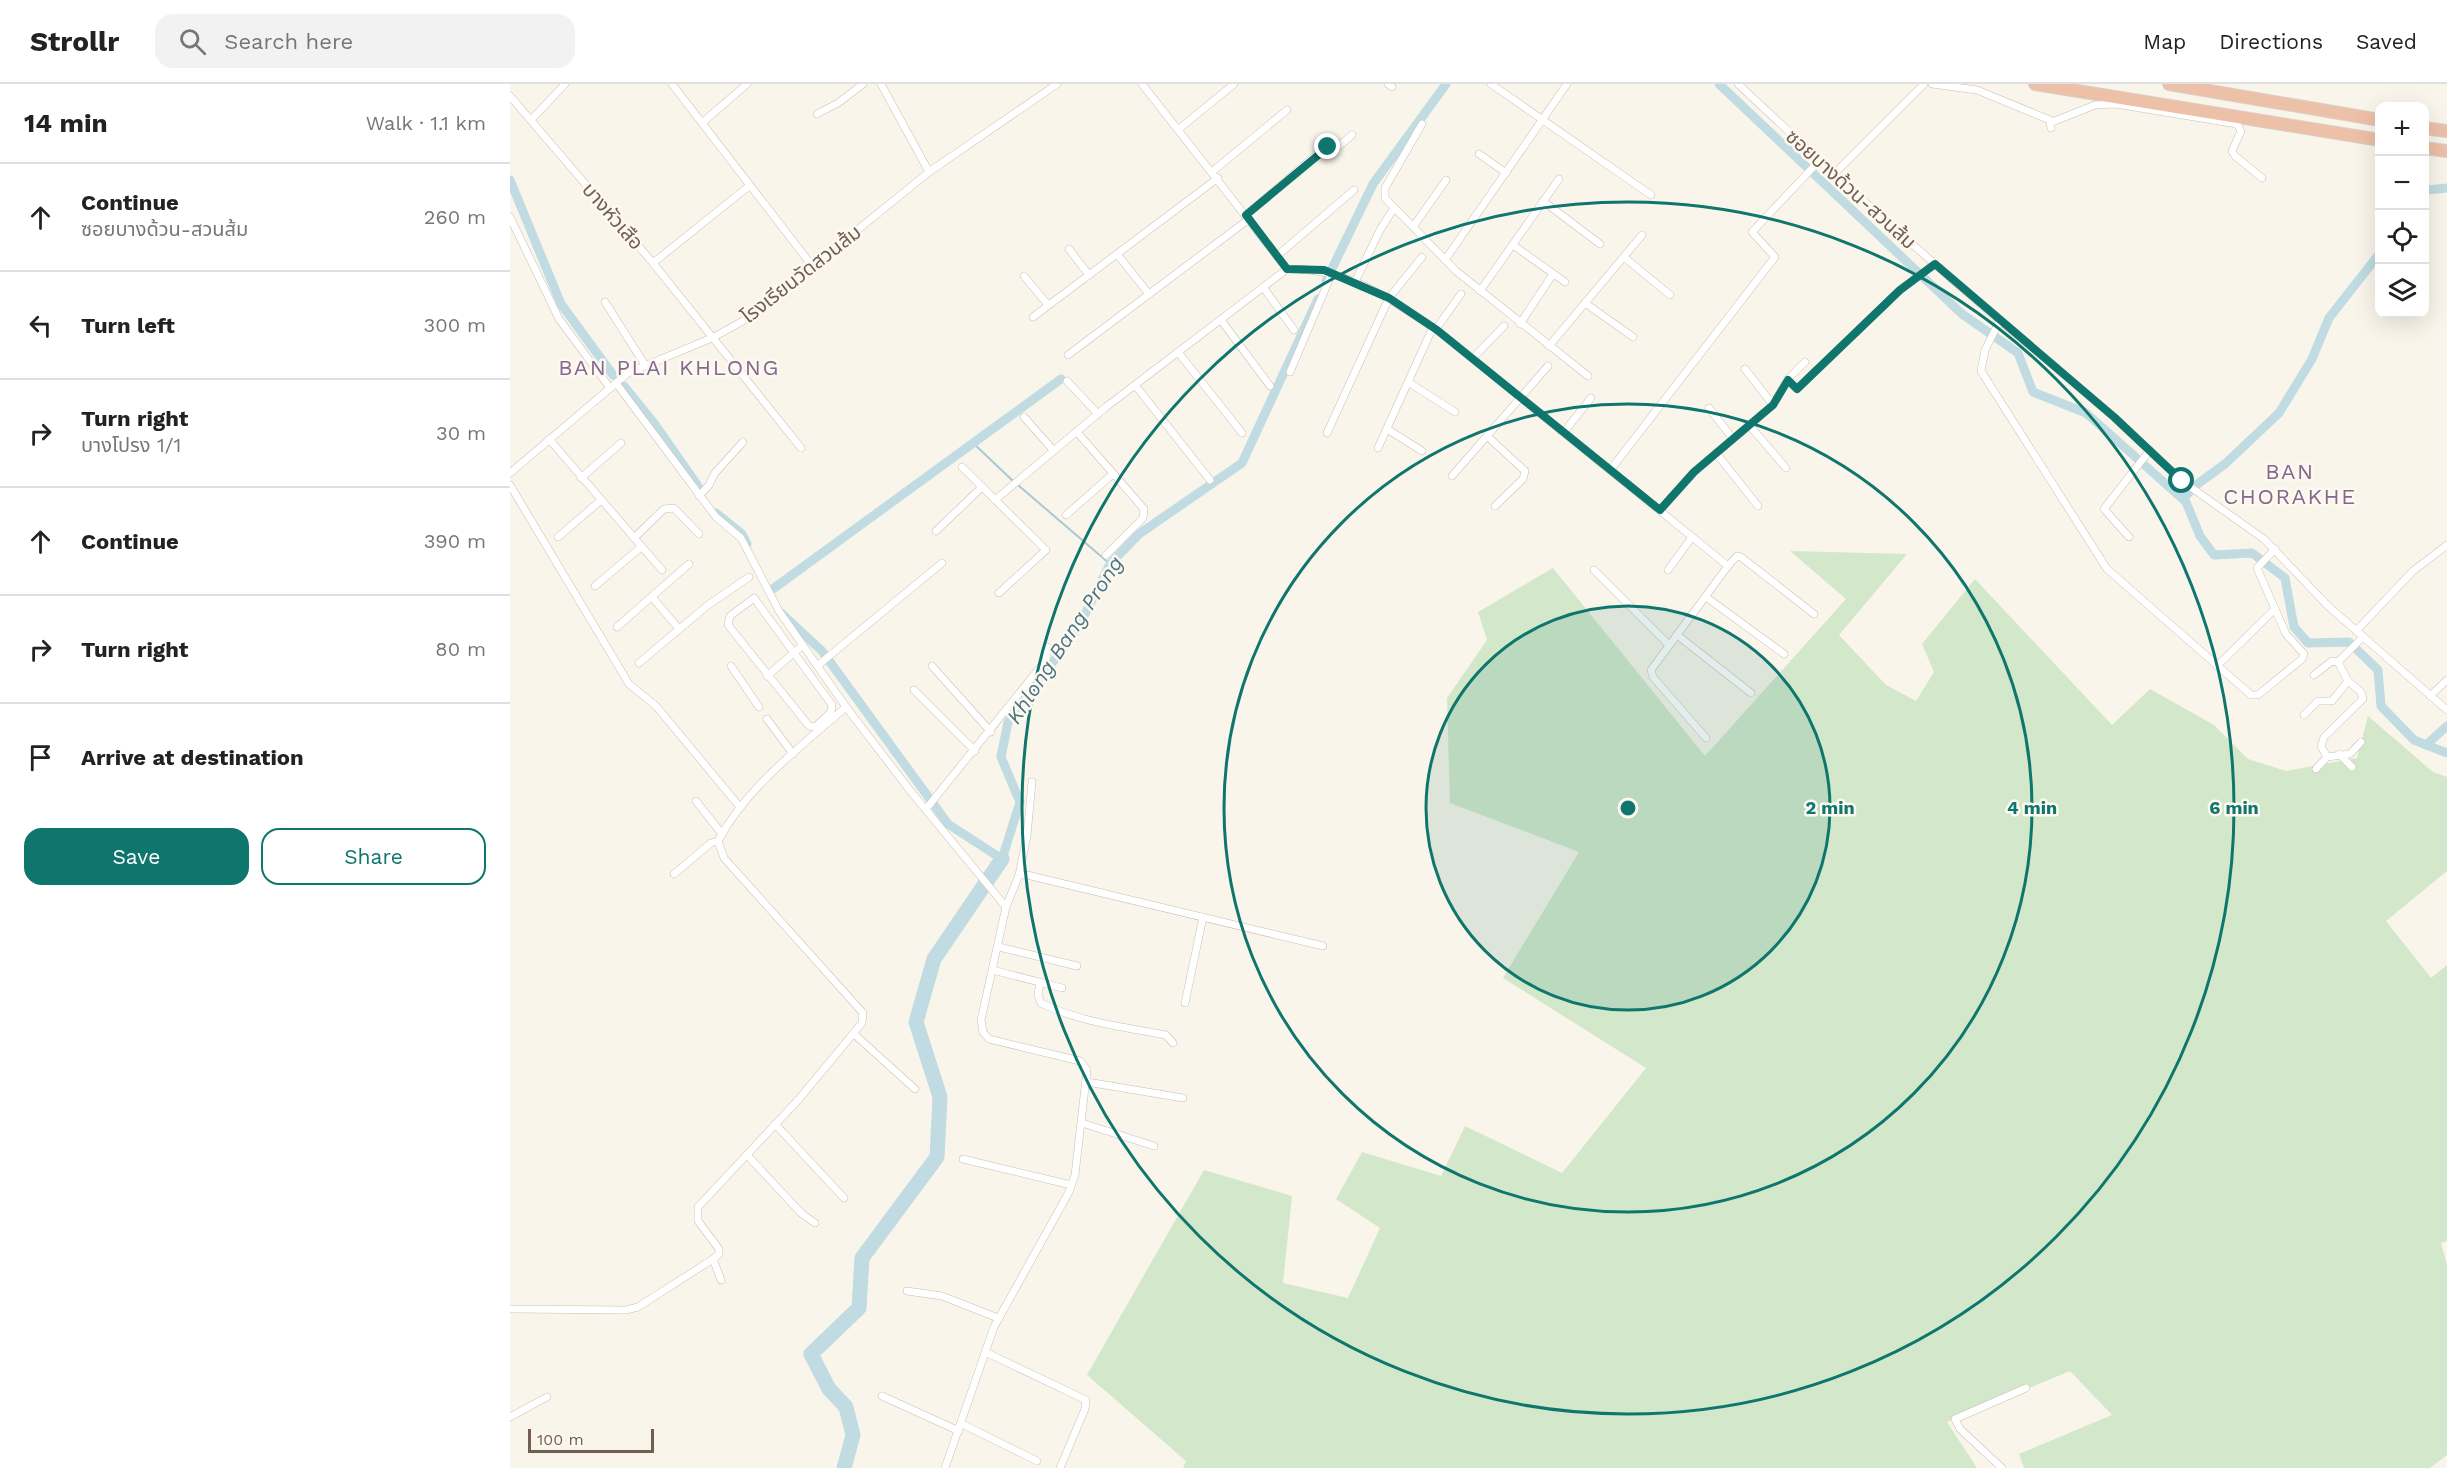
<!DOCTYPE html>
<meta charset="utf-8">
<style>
:root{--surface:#fff;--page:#f2f2f2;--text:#222;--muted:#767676;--line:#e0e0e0;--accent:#0f766e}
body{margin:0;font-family:"Work Sans","Noto Sans Thai",sans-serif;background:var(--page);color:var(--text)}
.controls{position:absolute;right:18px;top:18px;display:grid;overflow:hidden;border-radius:12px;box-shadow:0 6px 24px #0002}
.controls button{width:54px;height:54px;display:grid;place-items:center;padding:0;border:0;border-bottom:2px solid var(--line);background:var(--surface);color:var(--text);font:30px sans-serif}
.scale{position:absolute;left:18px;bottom:15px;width:126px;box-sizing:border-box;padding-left:6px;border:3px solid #735f50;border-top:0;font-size:16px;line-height:21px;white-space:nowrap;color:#735f50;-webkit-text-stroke:4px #fdf9f0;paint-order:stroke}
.stop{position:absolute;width:18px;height:18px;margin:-14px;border:4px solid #0f766e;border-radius:50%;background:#fff}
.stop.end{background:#0f766e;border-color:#fff;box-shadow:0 2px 6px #0008}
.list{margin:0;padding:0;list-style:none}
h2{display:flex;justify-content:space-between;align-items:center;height:78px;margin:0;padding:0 24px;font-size:26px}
h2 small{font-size:20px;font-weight:400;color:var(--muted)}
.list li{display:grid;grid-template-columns:39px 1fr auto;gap:18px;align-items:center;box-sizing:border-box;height:108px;padding:0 24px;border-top:2px solid var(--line)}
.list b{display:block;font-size:22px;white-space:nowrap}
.list p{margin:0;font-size:20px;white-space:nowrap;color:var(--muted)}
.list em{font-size:20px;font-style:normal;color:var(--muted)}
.actions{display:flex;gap:12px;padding:18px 24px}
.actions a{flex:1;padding:14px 0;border:2px solid var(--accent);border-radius:18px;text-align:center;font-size:21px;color:var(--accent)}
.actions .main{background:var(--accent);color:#fff}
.icon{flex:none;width:33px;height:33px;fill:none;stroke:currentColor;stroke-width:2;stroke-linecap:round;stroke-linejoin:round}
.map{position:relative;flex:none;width:1937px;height:1384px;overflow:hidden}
header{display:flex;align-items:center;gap:36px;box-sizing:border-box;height:84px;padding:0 30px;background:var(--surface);border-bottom:2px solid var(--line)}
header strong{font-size:28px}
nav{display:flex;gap:33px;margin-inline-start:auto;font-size:21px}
.search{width:420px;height:54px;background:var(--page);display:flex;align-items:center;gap:15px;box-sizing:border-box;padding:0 21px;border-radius:18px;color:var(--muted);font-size:22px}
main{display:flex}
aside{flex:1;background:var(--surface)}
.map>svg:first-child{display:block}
.green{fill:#d3e7ca}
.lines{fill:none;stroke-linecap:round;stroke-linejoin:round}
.stream{stroke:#a8c9d3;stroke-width:2}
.canal{stroke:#c0dbe2;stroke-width:9}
.river{stroke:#c0dbe2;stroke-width:15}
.minor-casing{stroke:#ccbeb1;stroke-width:8}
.motorway-casing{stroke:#d8d2ce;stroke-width:14}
.minor{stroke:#fff;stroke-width:7}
.motorway{stroke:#edc0a8;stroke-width:12}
.route{stroke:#0f766e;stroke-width:8}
.ring{fill:none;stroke:#0f766e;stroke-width:3}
.labels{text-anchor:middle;stroke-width:5;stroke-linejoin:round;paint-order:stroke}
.street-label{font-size:20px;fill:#735f50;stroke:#fdf9f0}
.water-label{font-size:21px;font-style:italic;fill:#4c7583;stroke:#fdf9f0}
.quarter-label{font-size:22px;letter-spacing:1.5px;fill:#84688e;stroke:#fdf9f0}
.centre{fill:#0f766e;stroke:#fdf9f0;stroke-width:3}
.ring-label{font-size:18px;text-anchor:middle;font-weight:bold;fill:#0f766e;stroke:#fdf9f0;stroke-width:5;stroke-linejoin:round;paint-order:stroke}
</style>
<header>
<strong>Strollr</strong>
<div class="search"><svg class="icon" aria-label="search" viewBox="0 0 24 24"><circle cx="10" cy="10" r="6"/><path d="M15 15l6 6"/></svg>Search here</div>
<nav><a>Map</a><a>Directions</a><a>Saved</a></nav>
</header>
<main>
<aside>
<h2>14 min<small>Walk · 1.1 km</small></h2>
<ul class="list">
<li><svg class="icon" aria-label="ahead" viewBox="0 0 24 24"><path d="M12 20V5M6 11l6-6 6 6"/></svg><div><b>Continue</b><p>ซอยบางด้วน-สวนส้ม</p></div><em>260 m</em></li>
<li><svg class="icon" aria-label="left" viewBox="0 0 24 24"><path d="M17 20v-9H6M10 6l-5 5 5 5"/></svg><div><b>Turn left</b></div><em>300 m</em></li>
<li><svg class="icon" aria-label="right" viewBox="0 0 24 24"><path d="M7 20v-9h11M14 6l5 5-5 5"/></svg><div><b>Turn right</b><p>บางโปรง 1/1</p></div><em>30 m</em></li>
<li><svg class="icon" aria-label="ahead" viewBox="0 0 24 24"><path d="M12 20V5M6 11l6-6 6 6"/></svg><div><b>Continue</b></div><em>390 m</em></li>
<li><svg class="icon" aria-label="right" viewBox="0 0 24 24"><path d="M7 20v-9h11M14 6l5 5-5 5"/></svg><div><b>Turn right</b></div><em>80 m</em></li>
<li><svg class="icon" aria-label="arrive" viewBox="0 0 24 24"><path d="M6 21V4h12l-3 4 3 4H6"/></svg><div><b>Arrive at destination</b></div></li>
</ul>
<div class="actions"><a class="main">Save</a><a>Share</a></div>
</aside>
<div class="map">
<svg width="1937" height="1384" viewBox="0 0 1937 1384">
<rect width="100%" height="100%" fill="#faf5ea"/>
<polygon class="green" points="1280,467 1397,470 1329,551 1376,601 1406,617 1424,588 1412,560 1465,495 1602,641 1640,605 1704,641 1738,675 1776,687 1847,674 1858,632 1923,688 1937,693 1937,787 1876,837 1921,894 1937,881 1937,1157 1931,1159 1937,1181 1937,1371 1920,1384 1514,1384 1509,1370 1602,1331 1560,1287 1437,1338 1467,1384 673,1384 676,1377 577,1291 694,1086 782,1112 773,1199 838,1214 870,1144 826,1115 852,1068 931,1092 955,1042 1052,1089 1136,984 993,894 1069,768 940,719 937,614 977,556 968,528 1043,484 1195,672 1336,515"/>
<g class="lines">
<g class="stream">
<polyline points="462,358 503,397"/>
<polyline points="508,401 600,480"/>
</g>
<g class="canal">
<polyline points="1209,0 1452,230 1508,269 1523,308 1576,329 1676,418 1690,452 1704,471 1742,469 1775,494 1784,543 1798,559 1839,558 1868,586 1871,622 1904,656 1937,669"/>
<polyline points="0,96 51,220 103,291"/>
<polyline points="1914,109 1917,106 1937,104"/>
<polyline points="816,197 863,100 936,0"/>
<polyline points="114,302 144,339 188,402"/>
<polyline points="1673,415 1686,401 1715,380 1769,329 1802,275 1819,234 1870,169"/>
<polyline points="206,429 232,450 237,460"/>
<polyline points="260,507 551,295"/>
<polyline points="271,529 312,567 438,740 492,775 510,718 491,673 498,638 567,546 600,480 629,450 732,379 808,215"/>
<polyline points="1916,661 1937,642"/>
</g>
<polyline class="river" points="334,1384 343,1351 336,1323 319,1305 301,1270 349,1224 352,1174 427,1073 430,1013 406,938 424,875 492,775"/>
<defs>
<g id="minor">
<polyline points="162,0 303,183"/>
<polyline points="371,0 419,88"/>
<path d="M632 0 777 185C839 184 878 214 927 246L1218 482 1141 586 1143 593 1196 654"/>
<polyline points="878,0 882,3"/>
<polyline points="981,0 1141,111"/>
<polyline points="1228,0 1335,100 1446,199 1604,333 1672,397 1754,455 1818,522 1937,626"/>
<polyline points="1422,0 1467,6 1540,36 1541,44"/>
<polyline points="0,12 143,179 291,364"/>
<polyline points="307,30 328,19 353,0"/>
<polyline points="21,36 55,0"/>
<polyline points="193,38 237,0"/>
<polyline points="1542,38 1585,21 1606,20 1727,40 1731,47 1722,67 1725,72 1752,94"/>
<polyline points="912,40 875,104 875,114 946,187 1078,292"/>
<polyline points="670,44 724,0"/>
<polyline points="969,70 996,89"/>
<polyline points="703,87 777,26"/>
<polyline points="1324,90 1414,0"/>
<polyline points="1033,117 1090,160"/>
<polyline points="736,131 813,65 829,62 842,51"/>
<polyline points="0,133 49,235 100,304"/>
<polyline points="903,143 936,96"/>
<polyline points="1003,161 1055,198"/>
<polyline points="559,165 579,191"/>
<polyline points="607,170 639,210"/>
<polyline points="767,172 844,106"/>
<polyline points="1114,173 1160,211"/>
<polyline points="935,176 1057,0"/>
<polyline points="143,179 239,102"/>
<polyline points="514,192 538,221"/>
<polyline points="845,198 870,146 884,124"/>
<polyline points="753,203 784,246"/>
<polyline points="970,207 1049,95"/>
<polyline points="95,218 135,281"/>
<polyline points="1075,219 1123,253"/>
<polyline points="523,233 708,94"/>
<polyline points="711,236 760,302"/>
<polyline points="1490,236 1475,266 1471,287 1597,485 1741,611 1748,611 1792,575 1794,570 1776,550 1765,525 1707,582"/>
<polyline points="1010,240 1043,190"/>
<polyline points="926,245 951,210"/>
<polyline points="1039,262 1132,151"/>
<polyline points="668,268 732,349"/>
<polyline points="558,271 739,135"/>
<polyline points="963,274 994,242"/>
<polyline points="1235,285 1263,321"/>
<polyline points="780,288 822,189"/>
<polyline points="1277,296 1295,278"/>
<polyline points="557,297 588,330"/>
<polyline points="898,298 945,328"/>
<polyline points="106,299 206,433 231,454 269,527 336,623 402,709 496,823 471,936 473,948 479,955 570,977 577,986 565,1091 559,1108 484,1243 435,1384"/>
<polyline points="625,301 700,396"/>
<polyline points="1199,324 1223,355"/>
<polyline points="514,333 544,367"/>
<polyline points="1240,342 1276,384"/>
<polyline points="877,345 912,367"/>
<polyline points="567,348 634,425 633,434 596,471"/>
<polyline points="1054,348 1081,314"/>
<polyline points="817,349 879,214 912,173"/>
<polyline points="977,352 1015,387 1013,395 985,422"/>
<polyline points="39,355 152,486"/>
<polyline points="868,364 923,243"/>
<polyline points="1206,369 1248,422"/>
<polyline points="452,383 536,466 489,509"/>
<polyline points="1101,385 1265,173 1242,148 1309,77"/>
<polyline points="0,389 118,289 204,253 240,233 419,88 547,0"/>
<polyline points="942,392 1038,282"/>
<polyline points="71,394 111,359"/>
<polyline points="0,401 119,600 146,622 230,723"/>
<polyline points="189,412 199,401 205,389 233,358"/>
<polyline points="485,416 596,323 777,185"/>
<polyline points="1150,426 1184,388 1263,321 1277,296 1287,305 1390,206 1425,180"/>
<polyline points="556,431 603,390"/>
<polyline points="426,447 472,403"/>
<polyline points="48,453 90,417"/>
<polyline points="1619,453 1594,425 1640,366"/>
<polyline points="124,454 154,425 164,424 189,450"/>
<polyline points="1765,465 1747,484 1765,525"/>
<polyline points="1218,482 1227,472 1231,473 1304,530"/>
<polyline points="1084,486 1159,561"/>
<polyline points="1158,486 1182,453"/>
<polyline points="85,502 131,463"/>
<polyline points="142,513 169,545"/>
<polyline points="1196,513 1274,570"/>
<polygon points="244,514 322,621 321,628 305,643 299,642 218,541 220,532"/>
<polyline points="107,543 179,480"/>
<polyline points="1846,547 1903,487 1937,461"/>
<polyline points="1167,551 1241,609"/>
<polyline points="129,579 198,521 239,493"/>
<polyline points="221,582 249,623"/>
<polyline points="307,582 432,479"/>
<polyline points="422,582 481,648"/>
<polyline points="1804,591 1822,577 1828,578"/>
<polyline points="257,592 293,561"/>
<polyline points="404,606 465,667"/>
<polyline points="1920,612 1937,596"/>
<polyline points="1794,631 1808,617 1822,617 1838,597"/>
<polyline points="257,635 283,670"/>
<polyline points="1829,670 1842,683"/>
<polyline points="1817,673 1840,670 1851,658"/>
<polyline points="1806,685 1817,673 1811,662 1814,653 1853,615 1851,608 1838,597 1828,578 1853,553"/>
<polyline points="186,717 212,750"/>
<polyline points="416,725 536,576 537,563"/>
<polyline points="164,790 201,759 208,757"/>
<polyline points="509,791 517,752 522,698"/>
<polyline points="496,823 509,791 517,791 813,862"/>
<polyline points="489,863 567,882"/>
<polyline points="483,886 552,904"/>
<path d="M530 898 528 911 531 919C569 938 614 943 656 951L663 959"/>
<polyline points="675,919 693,833"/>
<polyline points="344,950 405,1005"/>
<polyline points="577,998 673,1014"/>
<polyline points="572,1039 644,1062"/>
<polyline points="265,1040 334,1114"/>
<polyline points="237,1071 291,1129 305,1139"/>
<polyline points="453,1075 561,1101"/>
<polyline points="203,1175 211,1196"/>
<polyline points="397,1207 432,1212 488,1234"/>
<path d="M0 1225 116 1226 128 1223 203 1175 209 1170V1165L188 1137V1123L289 1015 352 939 353 929 214 774 208 757C237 703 290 663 336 623"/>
<polyline points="475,1268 576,1316 575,1325 550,1384"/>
<polyline points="372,1312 449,1347"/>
<polyline points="0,1333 37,1313"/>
<polyline points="452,1340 527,1377"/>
<polyline points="1492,1384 1450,1345 1445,1335 1516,1304"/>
</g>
<g id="motorway">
<polyline points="1525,0 1870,56"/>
<polyline points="1659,0 1870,36"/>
<polyline points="1914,44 1937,47"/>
<polyline points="1914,64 1937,67"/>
</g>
</defs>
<use href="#minor" class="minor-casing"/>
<use href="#motorway" class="motorway-casing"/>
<use href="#minor" class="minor"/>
<use href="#motorway" class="motorway"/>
</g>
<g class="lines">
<polyline class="route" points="818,63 736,131 777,185 814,186 879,214 927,246 1150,426 1184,388 1263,321 1278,296 1287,305 1390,206 1425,180 1604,333 1672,397"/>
</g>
<circle cx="1118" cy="724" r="202" fill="#0f766e" fill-opacity=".12"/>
<g class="ring">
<circle cx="1118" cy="724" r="202"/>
<circle cx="1118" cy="724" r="404"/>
<circle cx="1118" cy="724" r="606"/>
</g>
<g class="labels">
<g class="street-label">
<text transform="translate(1341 105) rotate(42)" y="7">ซอยบางด้วน-สวนส้ม</text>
<text transform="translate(103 132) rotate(49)" y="7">บางหัวเสือ</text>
<text transform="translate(291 190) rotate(-38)" y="7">โรงเรียนวัดสวนส้ม</text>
</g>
<g class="water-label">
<text transform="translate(555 556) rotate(-57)" y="7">Khlong Bang Prong</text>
</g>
<g class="quarter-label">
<text x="159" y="291">BAN PLAI KHLONG</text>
<text x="1780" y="395">BAN<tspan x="1780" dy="25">CHORAKHE</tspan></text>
</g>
</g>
<circle cx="1118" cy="724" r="9" class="centre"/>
<g class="ring-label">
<text x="1320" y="730">2 min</text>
<text x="1522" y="730">4 min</text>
<text x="1724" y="730">6 min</text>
</g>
</svg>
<div class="controls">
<button>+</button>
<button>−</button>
<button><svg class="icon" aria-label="locate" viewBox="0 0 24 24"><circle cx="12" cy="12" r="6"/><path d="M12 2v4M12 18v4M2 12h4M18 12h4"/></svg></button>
<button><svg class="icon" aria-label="layers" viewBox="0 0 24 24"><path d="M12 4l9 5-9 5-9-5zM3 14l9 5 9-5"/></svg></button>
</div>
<div class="scale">100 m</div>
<div class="stop" style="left:1672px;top:397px"></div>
<div class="stop end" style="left:818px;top:63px"></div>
</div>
</main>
